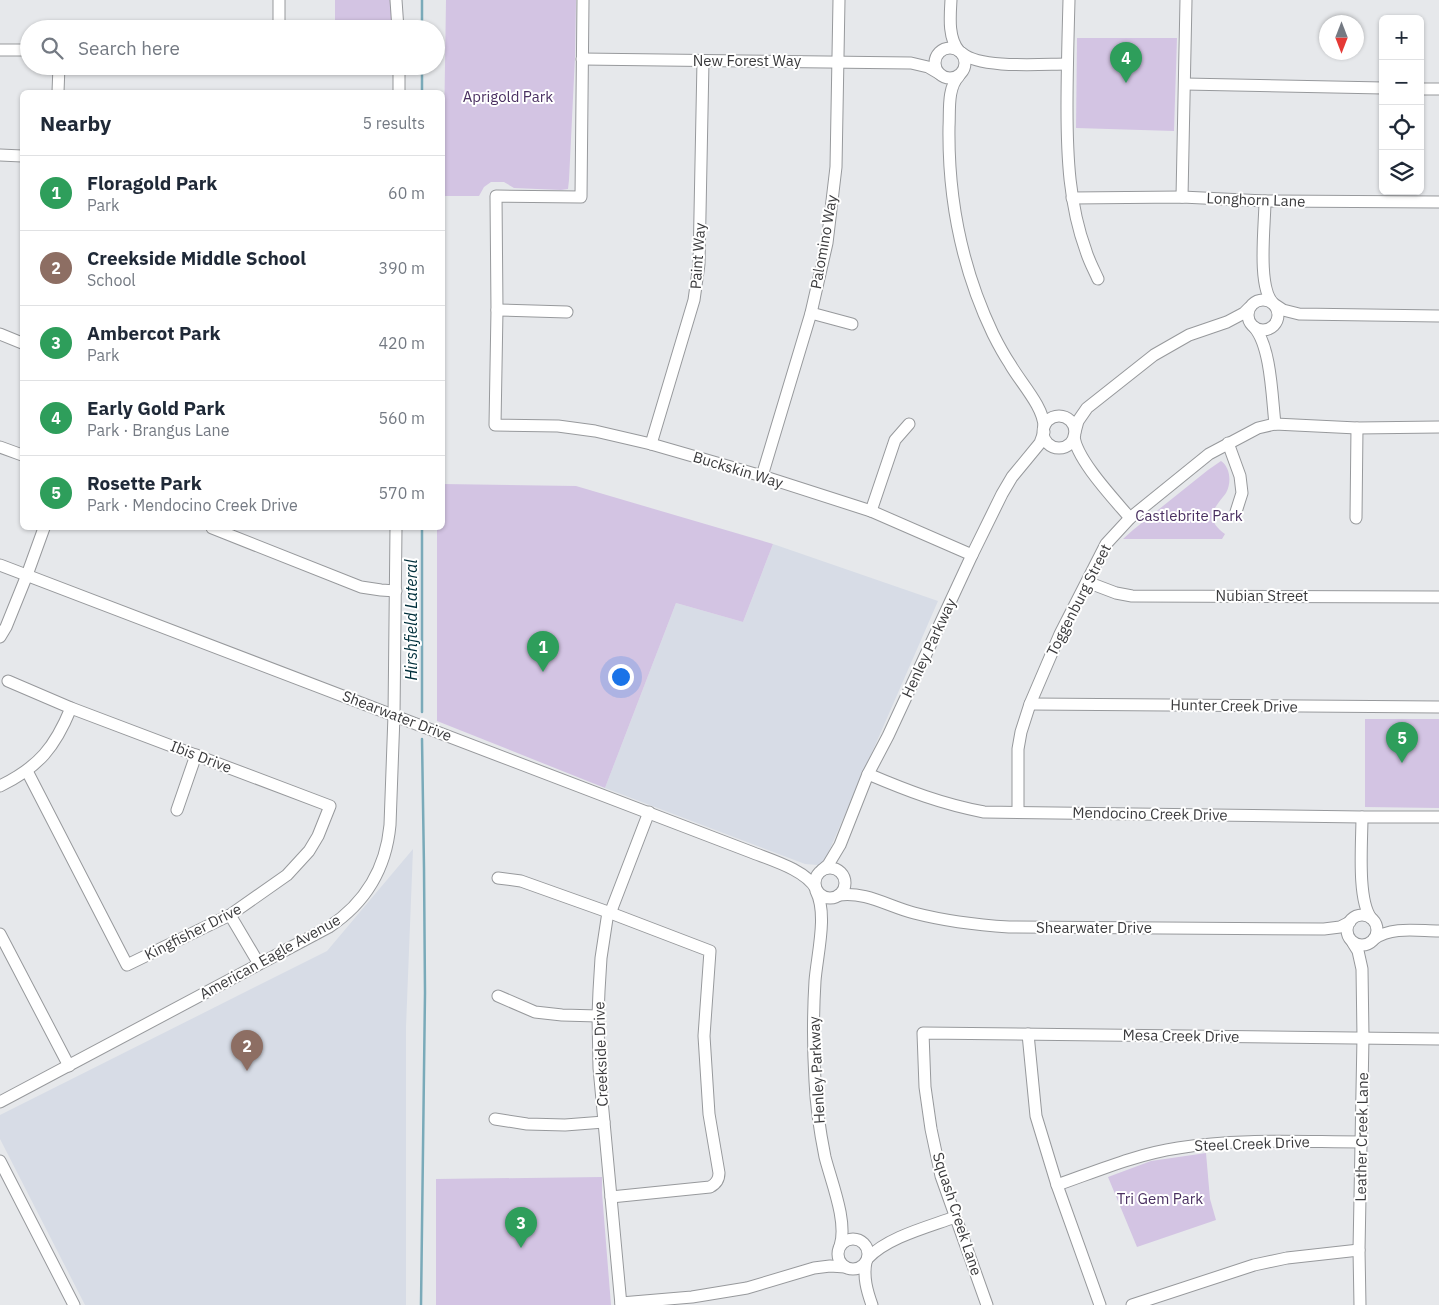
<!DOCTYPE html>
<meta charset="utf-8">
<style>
:root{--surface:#fff;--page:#f2f2f3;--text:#1f2937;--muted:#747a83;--line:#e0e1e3;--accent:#0f766e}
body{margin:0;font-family:"IBM Plex Sans",sans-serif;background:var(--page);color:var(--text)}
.controls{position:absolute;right:15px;top:15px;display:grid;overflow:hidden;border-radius:8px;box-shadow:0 1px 4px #0004}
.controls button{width:45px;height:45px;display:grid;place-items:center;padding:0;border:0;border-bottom:1px solid var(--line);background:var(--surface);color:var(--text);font:25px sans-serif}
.compass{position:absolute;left:1319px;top:15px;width:45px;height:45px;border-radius:50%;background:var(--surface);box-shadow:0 1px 4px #0004;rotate:180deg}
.you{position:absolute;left:620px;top:676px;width:18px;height:18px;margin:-12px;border:4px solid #fff;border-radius:50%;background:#1a73e8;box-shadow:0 0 0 8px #1a73e833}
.badge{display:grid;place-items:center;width:32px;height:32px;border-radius:50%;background:var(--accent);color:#fff;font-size:16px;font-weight:700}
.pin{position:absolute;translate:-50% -41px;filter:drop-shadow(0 1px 2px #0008)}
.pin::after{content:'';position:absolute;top:26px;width:18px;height:15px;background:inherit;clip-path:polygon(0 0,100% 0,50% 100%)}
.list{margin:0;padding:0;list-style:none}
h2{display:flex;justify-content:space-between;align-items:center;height:65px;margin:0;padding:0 20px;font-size:21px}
h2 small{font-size:16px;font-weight:400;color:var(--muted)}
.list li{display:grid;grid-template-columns:32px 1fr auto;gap:15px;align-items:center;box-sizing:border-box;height:75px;padding:0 20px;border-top:1px solid var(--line)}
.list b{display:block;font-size:19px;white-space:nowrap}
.list p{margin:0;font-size:16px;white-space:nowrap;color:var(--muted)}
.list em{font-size:16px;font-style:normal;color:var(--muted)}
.icon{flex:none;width:28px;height:28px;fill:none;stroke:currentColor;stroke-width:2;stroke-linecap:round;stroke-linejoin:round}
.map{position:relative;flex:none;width:1439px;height:1305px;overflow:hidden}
.search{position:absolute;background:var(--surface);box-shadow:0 1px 4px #0004;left:20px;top:20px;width:425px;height:55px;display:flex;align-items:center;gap:12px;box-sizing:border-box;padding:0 18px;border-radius:28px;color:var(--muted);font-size:19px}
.panel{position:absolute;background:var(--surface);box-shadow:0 1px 4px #0004;left:20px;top:90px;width:425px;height:440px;border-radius:8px}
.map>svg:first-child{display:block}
.built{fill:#d7dce6}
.green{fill:#d3c4e3}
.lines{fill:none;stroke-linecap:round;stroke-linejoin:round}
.stream{stroke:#7aaab9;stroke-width:2.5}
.minor-casing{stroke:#97999c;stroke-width:13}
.minor{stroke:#fff;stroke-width:11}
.labels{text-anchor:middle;stroke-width:4;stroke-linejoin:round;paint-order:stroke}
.street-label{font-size:15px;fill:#3a3a3c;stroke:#fff}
.park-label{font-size:15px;fill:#4a3061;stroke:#fff}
.water-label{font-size:16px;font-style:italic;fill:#002f3b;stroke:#fff}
</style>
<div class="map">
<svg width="1439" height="1305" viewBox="0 0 1439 1305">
<rect width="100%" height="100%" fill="#e6e8eb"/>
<g class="built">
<polygon points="773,544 938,601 826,858 822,864 818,865 805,864 605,788 676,603 743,622"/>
<polygon points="413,849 406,1027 406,1305 85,1305 0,1139 0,1115 327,951"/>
</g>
<g class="green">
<polygon points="335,0 391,0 394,29 335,29"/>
<polygon points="446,0 576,0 575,57 569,180 568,189 561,190 514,188 504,182 491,182 484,187 479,196 443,196"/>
<polygon points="1077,38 1177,38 1174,131 1076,128"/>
<path d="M1221 461C1230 467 1232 482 1226 493 1224 496 1221 499 1219 502 1208 516 1212 524 1225 534L1222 539H1123L1133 530 1208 470Z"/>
<polygon points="443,484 576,486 773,544 743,622 676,603 605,788 437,721 437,528 442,528"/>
<polygon points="1365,719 1439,719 1439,808 1365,807"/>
<polygon points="1206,1153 1210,1199 1216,1220 1137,1247 1108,1177 1151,1161"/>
<polygon points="602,1177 602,1193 611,1305 436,1305 436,1179"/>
</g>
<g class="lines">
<g class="stream">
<polyline points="422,0 422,29"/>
<polyline points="422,66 422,92"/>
<polyline points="422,528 422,712"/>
<polyline points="421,1305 425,993 424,868 422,739"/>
</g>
<defs>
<g id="minor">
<polyline points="279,0 279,29"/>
<polyline points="396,0 398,29"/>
<polyline points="583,0 581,197 496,196 497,310 495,425 558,426 595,431 651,444 762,476 871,511 972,555"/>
<path d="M951 0C950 17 948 38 959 51"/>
<path d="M1069 0C1068 36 1067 72 1067 107 1067 156 1069 205 1086 251 1089 261 1094 270 1098 279"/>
<circle cx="950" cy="63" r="15"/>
<polyline points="0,50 29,50"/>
<path d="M962 53C980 69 1042 64 1067 64"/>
<polyline points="582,59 911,63 928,67 940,74"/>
<path d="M959 76C947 88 950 111 949 127 948 199 962 269 993 334 998 344 1004 355 1010 364 1020 382 1044 407 1044 427"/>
<polyline points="1185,84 1383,88"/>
<polyline points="1420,89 1439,89"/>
<polyline points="58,92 59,66"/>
<polyline points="399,92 399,66"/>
<polyline points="0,155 22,156"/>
<polyline points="1182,197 1186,0"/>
<polyline points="1072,198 1182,197 1265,201 1439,202"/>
<path d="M1265 201C1265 224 1257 287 1273 303"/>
<circle cx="1263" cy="315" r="15"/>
<polyline points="1274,304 1283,310 1299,314 1439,316"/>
<polyline points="497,310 567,312"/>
<polyline points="811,313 852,324"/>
<path d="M1254 327C1271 346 1272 398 1275 424"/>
<polyline points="0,334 22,343"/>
<circle cx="1059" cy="432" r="16"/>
<polyline points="1075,432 1078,421 1087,408 1154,355 1189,335 1227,322 1244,313 1249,308"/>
<path d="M1074 436C1076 459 1114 499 1130 518"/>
<polyline points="1228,443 1240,476 1242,493 1235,515"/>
<polyline points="651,444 694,300 699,264 703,61"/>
<polyline points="0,447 22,455"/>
<polyline points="762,476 811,313 827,243 836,167 839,0"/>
<polyline points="871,511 895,440 909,424"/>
<polyline points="1356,518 1357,428"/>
<polyline points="212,528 361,587 381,590 396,591"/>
<path d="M0 565 751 852C771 860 806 870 816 889"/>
<polyline points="1087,582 1116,593 1132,596 1439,597"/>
<polyline points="0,637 6,627 27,575 44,528"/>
<polyline points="8,681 71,708 330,806 318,836 309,851 287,875 230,915 127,965 27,771"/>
<polyline points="1030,704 1439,707"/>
<path d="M868 774C908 791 942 804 984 812L1362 817H1439"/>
<path d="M0 786C39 767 55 747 71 708"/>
<polyline points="177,810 196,755"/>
<polyline points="1018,812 1018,749 1021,732 1030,704 1060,634 1106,544 1130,518 1209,454 1258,428 1275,424 1357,428 1439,427"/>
<path d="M1362 817C1362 842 1357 899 1371 918"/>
<circle cx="830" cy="883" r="15"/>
<polyline points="822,870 828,865 840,845 868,774 888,736 972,555 1002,494 1012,477 1040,443 1044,432"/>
<path d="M498 878 521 881 608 912 710 951 704 1036 709 1114 719 1173C719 1180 716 1184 710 1187L611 1197"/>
<path d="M816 891C828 914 817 955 815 981 813 1014 813 1048 815 1081 816 1106 820 1132 825 1157 831 1181 848 1222 840 1246"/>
<path d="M839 895C865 891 890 907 914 913 945 921 977 925 1009 927L1324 929 1340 927 1350 922"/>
<circle cx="1362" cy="930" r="15"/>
<polyline points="230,915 259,964"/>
<polyline points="0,934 69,1066"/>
<path d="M1374 939C1392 926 1418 931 1439 931"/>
<polyline points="1353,943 1358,951 1362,969 1363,1037 1359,1250 1360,1305"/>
<polyline points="498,996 535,1012 562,1015 598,1016"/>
<polyline points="1028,1034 1036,1116 1057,1185 1100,1305"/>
<path d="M0 1102 329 927C365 903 386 868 390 825L394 715 396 528"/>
<polyline points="495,1119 527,1124 565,1125 604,1122"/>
<polyline points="0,1161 74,1305"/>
<path d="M1057 1185C1097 1171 1137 1154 1178 1148 1239 1138 1301 1142 1362 1142"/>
<circle cx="853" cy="1254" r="15"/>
<path d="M868 1258C888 1237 928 1227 955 1217"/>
<path d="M866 1262C863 1277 867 1291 872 1305"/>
<polyline points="621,1303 692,1297 747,1288 814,1268 830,1266 845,1267"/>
<polyline points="621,1305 599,1068 598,1016 599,991 601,958 608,912 611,911 649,812"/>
<polyline points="987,1305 941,1176 931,1129 925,1087 923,1033 1439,1039"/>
<polyline points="1132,1305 1254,1265 1287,1258 1359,1250"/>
</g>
</defs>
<use href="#minor" class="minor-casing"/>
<use href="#minor" class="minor"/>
</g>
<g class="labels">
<g class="street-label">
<text x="747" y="66">New Forest Way</text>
<text transform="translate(1256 200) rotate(2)" y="5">Longhorn Lane</text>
<text transform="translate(824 242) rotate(-80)" y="5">Palomino Way</text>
<text transform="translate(698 256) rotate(-86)" y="5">Paint Way</text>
<text transform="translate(738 470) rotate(17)" y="5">Buckskin Way</text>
<text x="1262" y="601">Nubian Street</text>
<text transform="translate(1079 600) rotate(-63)" y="5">Toggenburg Street</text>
<text transform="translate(929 648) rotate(-65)" y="5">Henley Parkway</text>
<text transform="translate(1234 706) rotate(1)" y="5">Hunter Creek Drive</text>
<text transform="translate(397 716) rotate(21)" y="5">Shearwater Drive</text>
<text transform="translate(201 757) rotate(21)" y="5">Ibis Drive</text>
<text transform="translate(1150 814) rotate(1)" y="5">Mendocino Creek Drive</text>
<text x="1094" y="933">Shearwater Drive</text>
<text transform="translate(193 932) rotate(-27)" y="5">Kingfisher Drive</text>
<text transform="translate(270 957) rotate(-29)" y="5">American Eagle Avenue</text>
<text transform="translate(1181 1036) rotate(1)" y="5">Mesa Creek Drive</text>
<text transform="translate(601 1054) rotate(-92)" y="5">Creekside Drive</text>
<text transform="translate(817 1070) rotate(-93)" y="5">Henley Parkway</text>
<text transform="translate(1362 1137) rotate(-89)" y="5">Leather Creek Lane</text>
<text transform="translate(1252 1144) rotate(-2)" y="5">Steel Creek Drive</text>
<text transform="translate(957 1214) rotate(72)" y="5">Squash Creek Lane</text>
</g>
<g class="park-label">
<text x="508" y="102">Aprigold Park</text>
<text x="1189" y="521">Castlebrite Park</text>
<text x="1160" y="1204">Tri Gem Park</text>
</g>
<g class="water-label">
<text transform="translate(411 620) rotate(-90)" y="6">Hirshfield Lateral</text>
</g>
</g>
</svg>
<div class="controls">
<button>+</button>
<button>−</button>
<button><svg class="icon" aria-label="locate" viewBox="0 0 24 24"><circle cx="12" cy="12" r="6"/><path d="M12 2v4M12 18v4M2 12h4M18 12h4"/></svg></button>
<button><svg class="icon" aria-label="layers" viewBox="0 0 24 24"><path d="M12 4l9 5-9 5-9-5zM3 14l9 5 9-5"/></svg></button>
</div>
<svg class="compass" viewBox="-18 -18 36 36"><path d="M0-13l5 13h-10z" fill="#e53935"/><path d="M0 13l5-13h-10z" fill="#747a83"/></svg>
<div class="you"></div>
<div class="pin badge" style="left:543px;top:672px;background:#2e9e5b">1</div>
<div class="pin badge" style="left:247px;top:1071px;background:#8d6e63">2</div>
<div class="pin badge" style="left:521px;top:1248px;background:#2e9e5b">3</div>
<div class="pin badge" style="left:1126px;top:83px;background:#2e9e5b">4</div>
<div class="pin badge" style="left:1402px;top:763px;background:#2e9e5b">5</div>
<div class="search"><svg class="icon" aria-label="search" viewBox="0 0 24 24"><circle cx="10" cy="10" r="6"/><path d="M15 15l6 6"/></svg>Search here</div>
<section class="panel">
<h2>Nearby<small>5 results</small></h2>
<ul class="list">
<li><span class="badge" style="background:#2e9e5b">1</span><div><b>Floragold Park</b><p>Park</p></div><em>60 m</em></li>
<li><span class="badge" style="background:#8d6e63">2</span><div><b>Creekside Middle School</b><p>School</p></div><em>390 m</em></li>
<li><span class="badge" style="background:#2e9e5b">3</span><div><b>Ambercot Park</b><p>Park</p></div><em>420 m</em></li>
<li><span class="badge" style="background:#2e9e5b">4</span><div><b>Early Gold Park</b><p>Park · Brangus Lane</p></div><em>560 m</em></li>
<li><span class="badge" style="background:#2e9e5b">5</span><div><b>Rosette Park</b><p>Park · Mendocino Creek Drive</p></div><em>570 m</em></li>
</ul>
</section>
</div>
